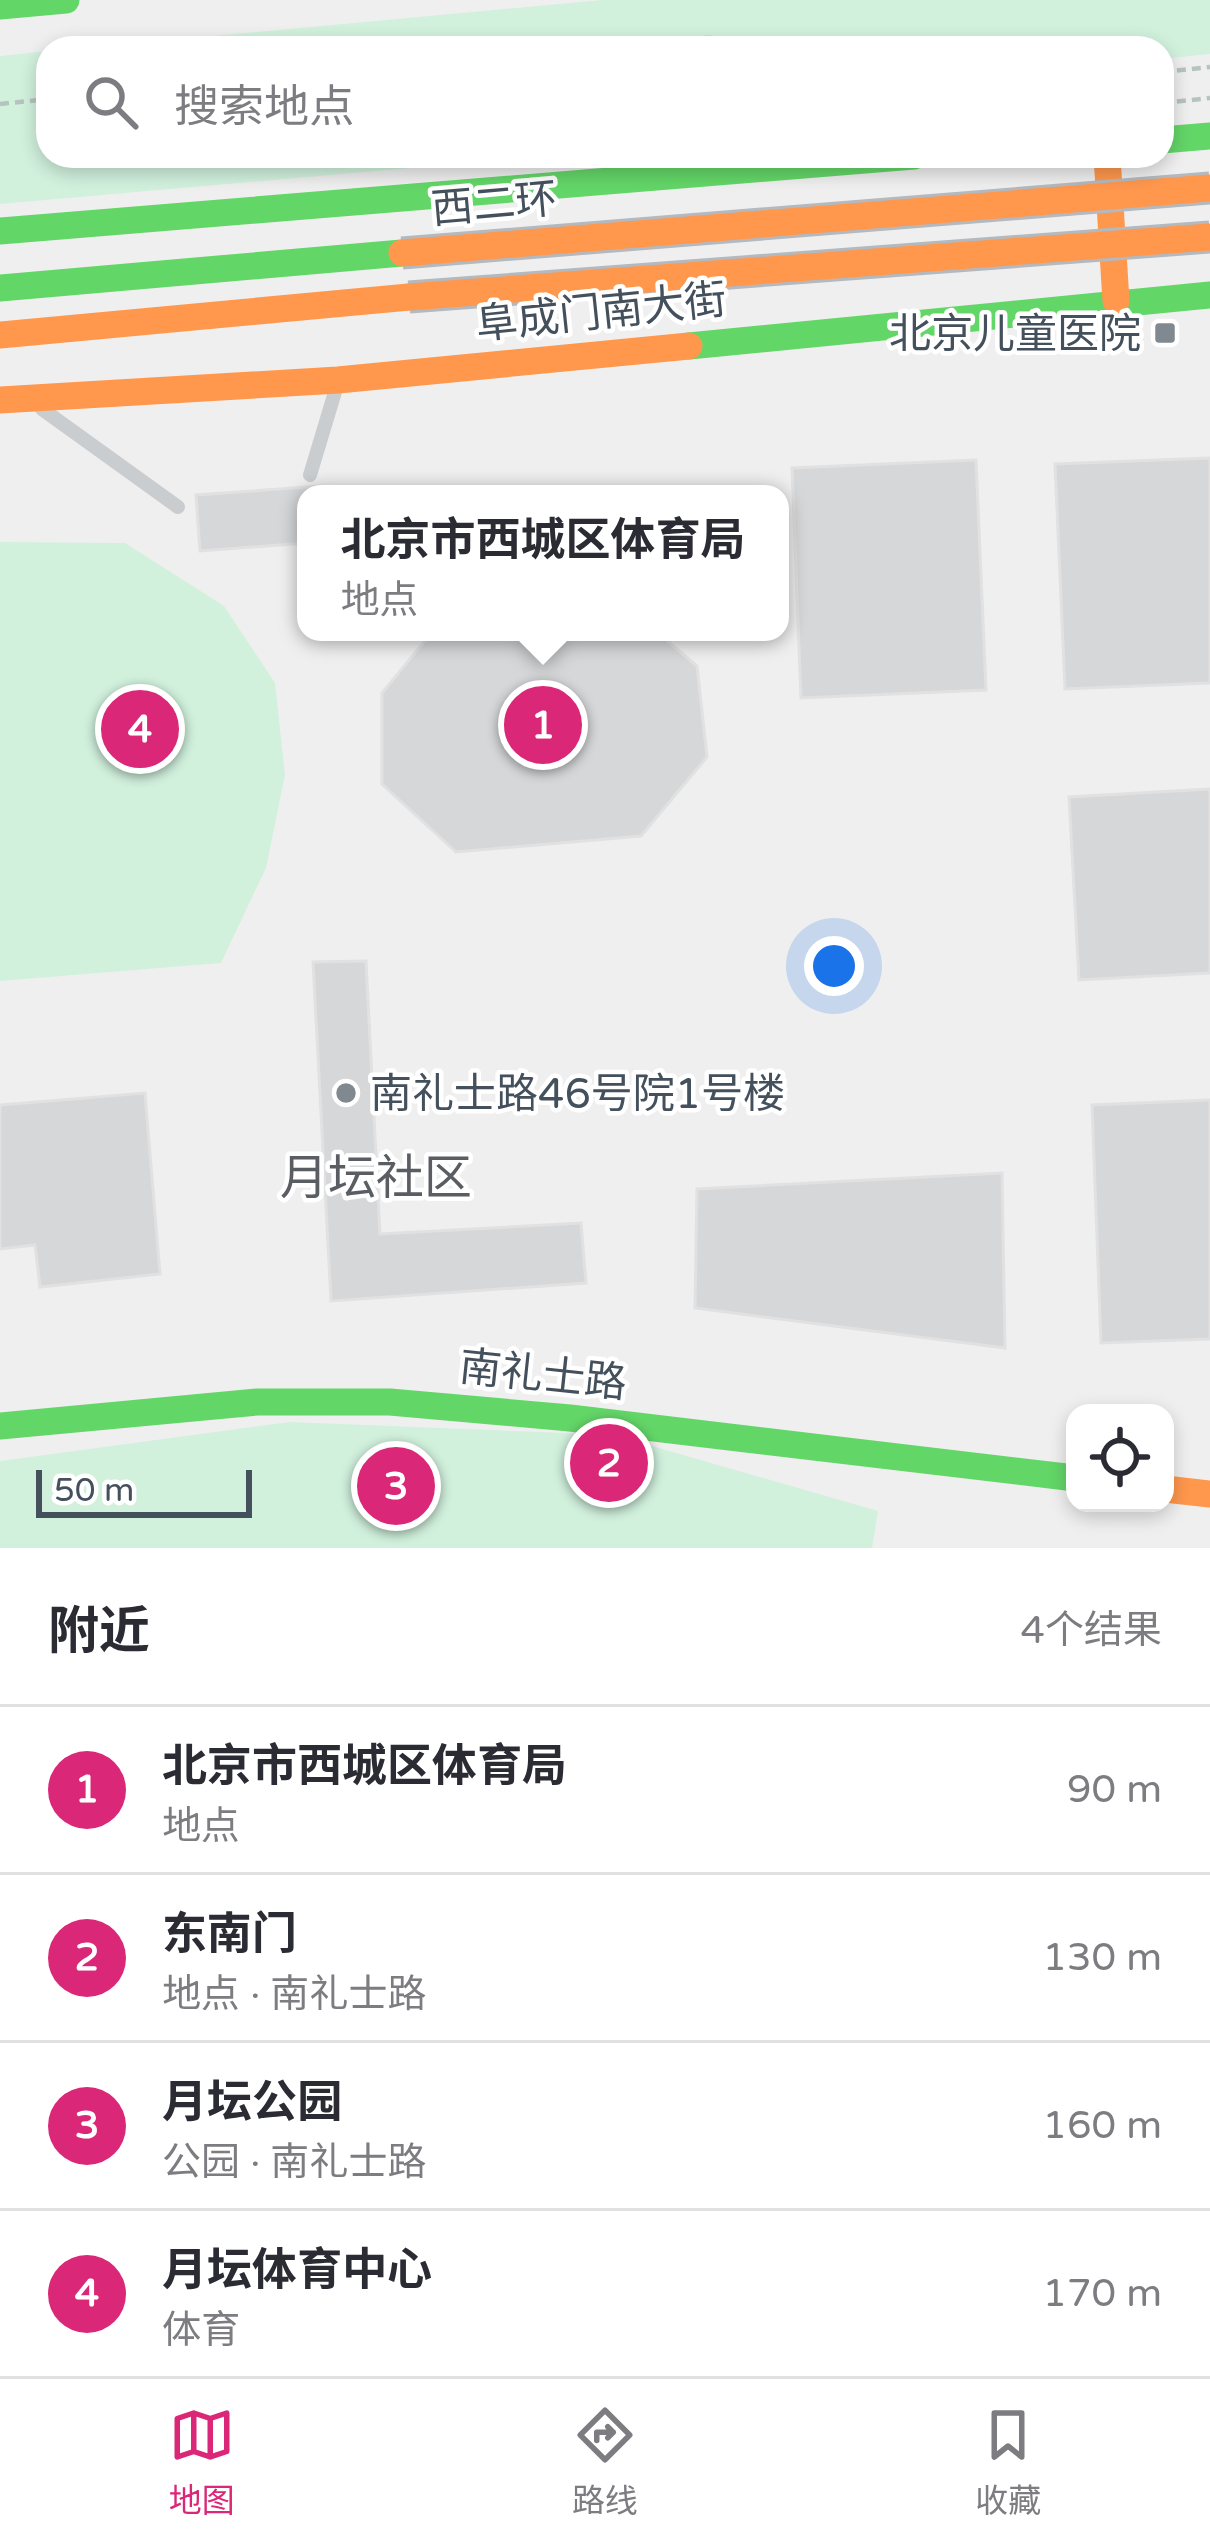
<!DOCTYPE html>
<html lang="zh">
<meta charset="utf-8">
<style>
:root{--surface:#fff;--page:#f7f7f7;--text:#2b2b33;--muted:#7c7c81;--line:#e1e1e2;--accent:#db2777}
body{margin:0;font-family:"Varela Round","Noto Sans SC",sans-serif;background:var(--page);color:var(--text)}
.controls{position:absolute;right:36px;bottom:36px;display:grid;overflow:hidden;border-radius:24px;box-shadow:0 6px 18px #0003}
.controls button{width:108px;height:108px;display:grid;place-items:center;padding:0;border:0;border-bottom:3px solid var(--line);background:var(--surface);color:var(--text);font:60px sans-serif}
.scale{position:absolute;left:36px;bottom:30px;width:216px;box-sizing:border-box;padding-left:12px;border:6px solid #44515d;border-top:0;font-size:33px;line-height:42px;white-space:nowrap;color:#44515d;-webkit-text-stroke:9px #fff;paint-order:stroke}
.you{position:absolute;left:834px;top:966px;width:42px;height:42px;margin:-30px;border:9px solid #fff;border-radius:50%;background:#1a73e8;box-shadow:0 0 0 18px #1a73e833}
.badge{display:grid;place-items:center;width:78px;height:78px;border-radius:50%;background:var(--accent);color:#fff;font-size:39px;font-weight:700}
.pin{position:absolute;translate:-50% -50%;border:6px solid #fff;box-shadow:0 3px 12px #0006}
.popup{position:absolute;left:297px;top:485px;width:492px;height:156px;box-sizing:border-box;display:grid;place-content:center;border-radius:24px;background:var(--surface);filter:drop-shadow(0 3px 9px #0005);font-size:39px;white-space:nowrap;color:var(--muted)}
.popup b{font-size:45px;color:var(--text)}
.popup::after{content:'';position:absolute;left:50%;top:100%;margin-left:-24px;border:24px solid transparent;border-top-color:var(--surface)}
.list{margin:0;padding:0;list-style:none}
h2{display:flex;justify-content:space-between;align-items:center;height:156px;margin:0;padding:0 48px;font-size:51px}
h2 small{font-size:39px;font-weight:400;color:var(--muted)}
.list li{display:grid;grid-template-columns:78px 1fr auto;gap:36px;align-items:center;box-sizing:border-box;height:168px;padding:0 48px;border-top:3px solid var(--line)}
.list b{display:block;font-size:45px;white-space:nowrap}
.list p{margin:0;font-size:39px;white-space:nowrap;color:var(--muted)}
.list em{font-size:39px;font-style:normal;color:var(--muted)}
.icon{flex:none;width:66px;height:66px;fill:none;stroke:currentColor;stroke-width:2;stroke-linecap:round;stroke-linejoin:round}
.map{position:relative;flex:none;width:1210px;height:1548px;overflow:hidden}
.search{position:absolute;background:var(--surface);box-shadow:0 6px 18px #0003;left:36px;right:36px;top:36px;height:132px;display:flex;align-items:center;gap:30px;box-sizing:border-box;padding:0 42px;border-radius:36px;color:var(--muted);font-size:45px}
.sheet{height:828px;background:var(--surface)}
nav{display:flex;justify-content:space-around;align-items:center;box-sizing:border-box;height:168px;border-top:3px solid var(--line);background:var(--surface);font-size:33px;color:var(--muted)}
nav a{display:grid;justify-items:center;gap:6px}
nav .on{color:var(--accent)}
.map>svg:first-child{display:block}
.green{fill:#d1f1dd}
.building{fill:#d6d7d9;stroke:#e1e1e2;stroke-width:3}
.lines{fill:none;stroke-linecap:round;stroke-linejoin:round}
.path{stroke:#b6c4c0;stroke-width:4.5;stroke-dasharray:9 6;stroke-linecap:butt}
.lane{stroke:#cacdd0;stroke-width:14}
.fast{stroke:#63d668;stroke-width:27}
.slow{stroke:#ff974d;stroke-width:27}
.slow-bridge-casing{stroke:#b3b9bf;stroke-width:33;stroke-linecap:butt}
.slow-bridge{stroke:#ff974d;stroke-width:27}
.poi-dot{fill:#808890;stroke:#fff;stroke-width:4.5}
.labels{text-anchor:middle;stroke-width:9;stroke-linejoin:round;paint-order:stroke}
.street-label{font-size:42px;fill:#44515d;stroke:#fff}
.poi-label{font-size:42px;fill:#44515d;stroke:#fff;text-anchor:end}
.quarter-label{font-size:48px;fill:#5a5e63;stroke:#fff}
</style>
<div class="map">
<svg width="1210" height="1548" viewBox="0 0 1210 1548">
<rect width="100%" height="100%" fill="#f0efef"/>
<g class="green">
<polygon points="602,0 1210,0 1210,54 1162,59 1162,48 83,48"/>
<polygon points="48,51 48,156 548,156 0,204 0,56"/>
<polygon points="0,542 125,543 224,606 275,683 285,775 266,868 221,963 0,981"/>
<polygon points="290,1422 614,1435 878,1511 872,1548 0,1548 0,1461"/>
</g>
<g class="building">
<polygon points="1210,458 1210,683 1065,689 1055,464"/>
<polygon points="976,460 986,690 801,698 792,468"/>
<polygon points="321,486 321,494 306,494 306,543 200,551 196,495"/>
<polygon points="432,632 657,632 697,666 707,757 641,836 456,852 382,784 382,693"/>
<polygon points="1210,789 1210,973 1079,980 1069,797"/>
<polygon points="366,961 380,1234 581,1223 586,1283 331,1301 313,962"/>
<polygon points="145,1093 160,1274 40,1287 35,1245 0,1249 0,1105"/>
<polygon points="1210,1100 1210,1339 1101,1343 1092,1105"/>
<polygon points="1002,1173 1005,1348 695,1308 697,1189"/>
<polygon points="623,1447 627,1476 594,1481 590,1451"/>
</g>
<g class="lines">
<g class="path">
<polyline points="691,48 705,38 855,40 876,48"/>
<polyline points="1162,72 1210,67"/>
<polyline points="1162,103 1210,98"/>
<polyline points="0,104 48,99"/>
</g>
<g class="lane">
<polyline points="42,409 178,507"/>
<polyline points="310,475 338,382"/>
</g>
<g class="fast">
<polyline points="0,6 66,0"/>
<polyline points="1162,140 1210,136"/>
<polyline points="0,231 914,156"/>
<polyline points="0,288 402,253"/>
<polyline points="689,346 1210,295"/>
<polyline points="0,1426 257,1402 390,1402 570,1418 1075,1478"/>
</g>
<g class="slow">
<polyline points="1107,156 1116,301"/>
<polyline points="0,335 409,297"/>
<polyline points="0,400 338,380 689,346"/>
<polyline points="1165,1489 1210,1494"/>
</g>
<defs>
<g id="slow-bridge">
<polyline points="402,253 1210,188"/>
<polyline points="409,297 1210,237"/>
</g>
</defs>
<use href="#slow-bridge" class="slow-bridge-casing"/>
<use href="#slow-bridge" class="slow-bridge"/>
</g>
<g class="poi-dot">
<rect x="1153" y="321" width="24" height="24" rx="6"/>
<circle cx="346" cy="1093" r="12"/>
</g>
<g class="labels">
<g class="street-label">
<text transform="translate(494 203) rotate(-5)" y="15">西二环</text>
<text transform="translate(601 311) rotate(-6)" y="15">阜成门南大街</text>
<text transform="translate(543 1374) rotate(6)" y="15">南礼士路</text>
</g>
<g class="poi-label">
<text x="1141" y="348">北京儿童医院</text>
<text x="370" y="1108" text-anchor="start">南礼士路46号院1号楼</text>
</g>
<g class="quarter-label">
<text x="376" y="1194">月坛社区</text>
</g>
</g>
</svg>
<div class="controls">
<button><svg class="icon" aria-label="locate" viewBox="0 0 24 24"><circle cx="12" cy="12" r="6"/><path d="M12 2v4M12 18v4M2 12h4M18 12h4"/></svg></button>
</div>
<div class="scale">50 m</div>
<div class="you"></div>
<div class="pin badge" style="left:543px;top:725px">1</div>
<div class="popup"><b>北京市西城区体育局</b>地点</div>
<div class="pin badge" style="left:609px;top:1463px">2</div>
<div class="pin badge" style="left:396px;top:1486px">3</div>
<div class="pin badge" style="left:140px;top:729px">4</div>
<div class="search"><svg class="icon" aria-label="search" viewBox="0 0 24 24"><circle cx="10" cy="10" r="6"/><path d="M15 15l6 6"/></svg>搜索地点</div>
</div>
<section class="sheet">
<h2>附近<small>4个结果</small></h2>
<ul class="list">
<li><span class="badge">1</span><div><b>北京市西城区体育局</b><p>地点</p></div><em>90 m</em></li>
<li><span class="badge">2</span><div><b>东南门</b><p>地点 · 南礼士路</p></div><em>130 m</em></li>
<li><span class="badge">3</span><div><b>月坛公园</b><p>公园 · 南礼士路</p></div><em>160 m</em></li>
<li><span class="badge">4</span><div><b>月坛体育中心</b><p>体育</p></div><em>170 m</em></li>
</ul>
</section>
<nav>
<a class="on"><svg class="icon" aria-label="map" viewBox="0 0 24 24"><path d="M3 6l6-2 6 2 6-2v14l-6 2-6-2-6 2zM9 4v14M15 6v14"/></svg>地图</a>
<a><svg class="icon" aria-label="directions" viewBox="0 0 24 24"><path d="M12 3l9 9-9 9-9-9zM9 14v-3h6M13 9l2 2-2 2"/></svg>路线</a>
<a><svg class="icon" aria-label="saved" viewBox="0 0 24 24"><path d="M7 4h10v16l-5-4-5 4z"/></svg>收藏</a>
</nav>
